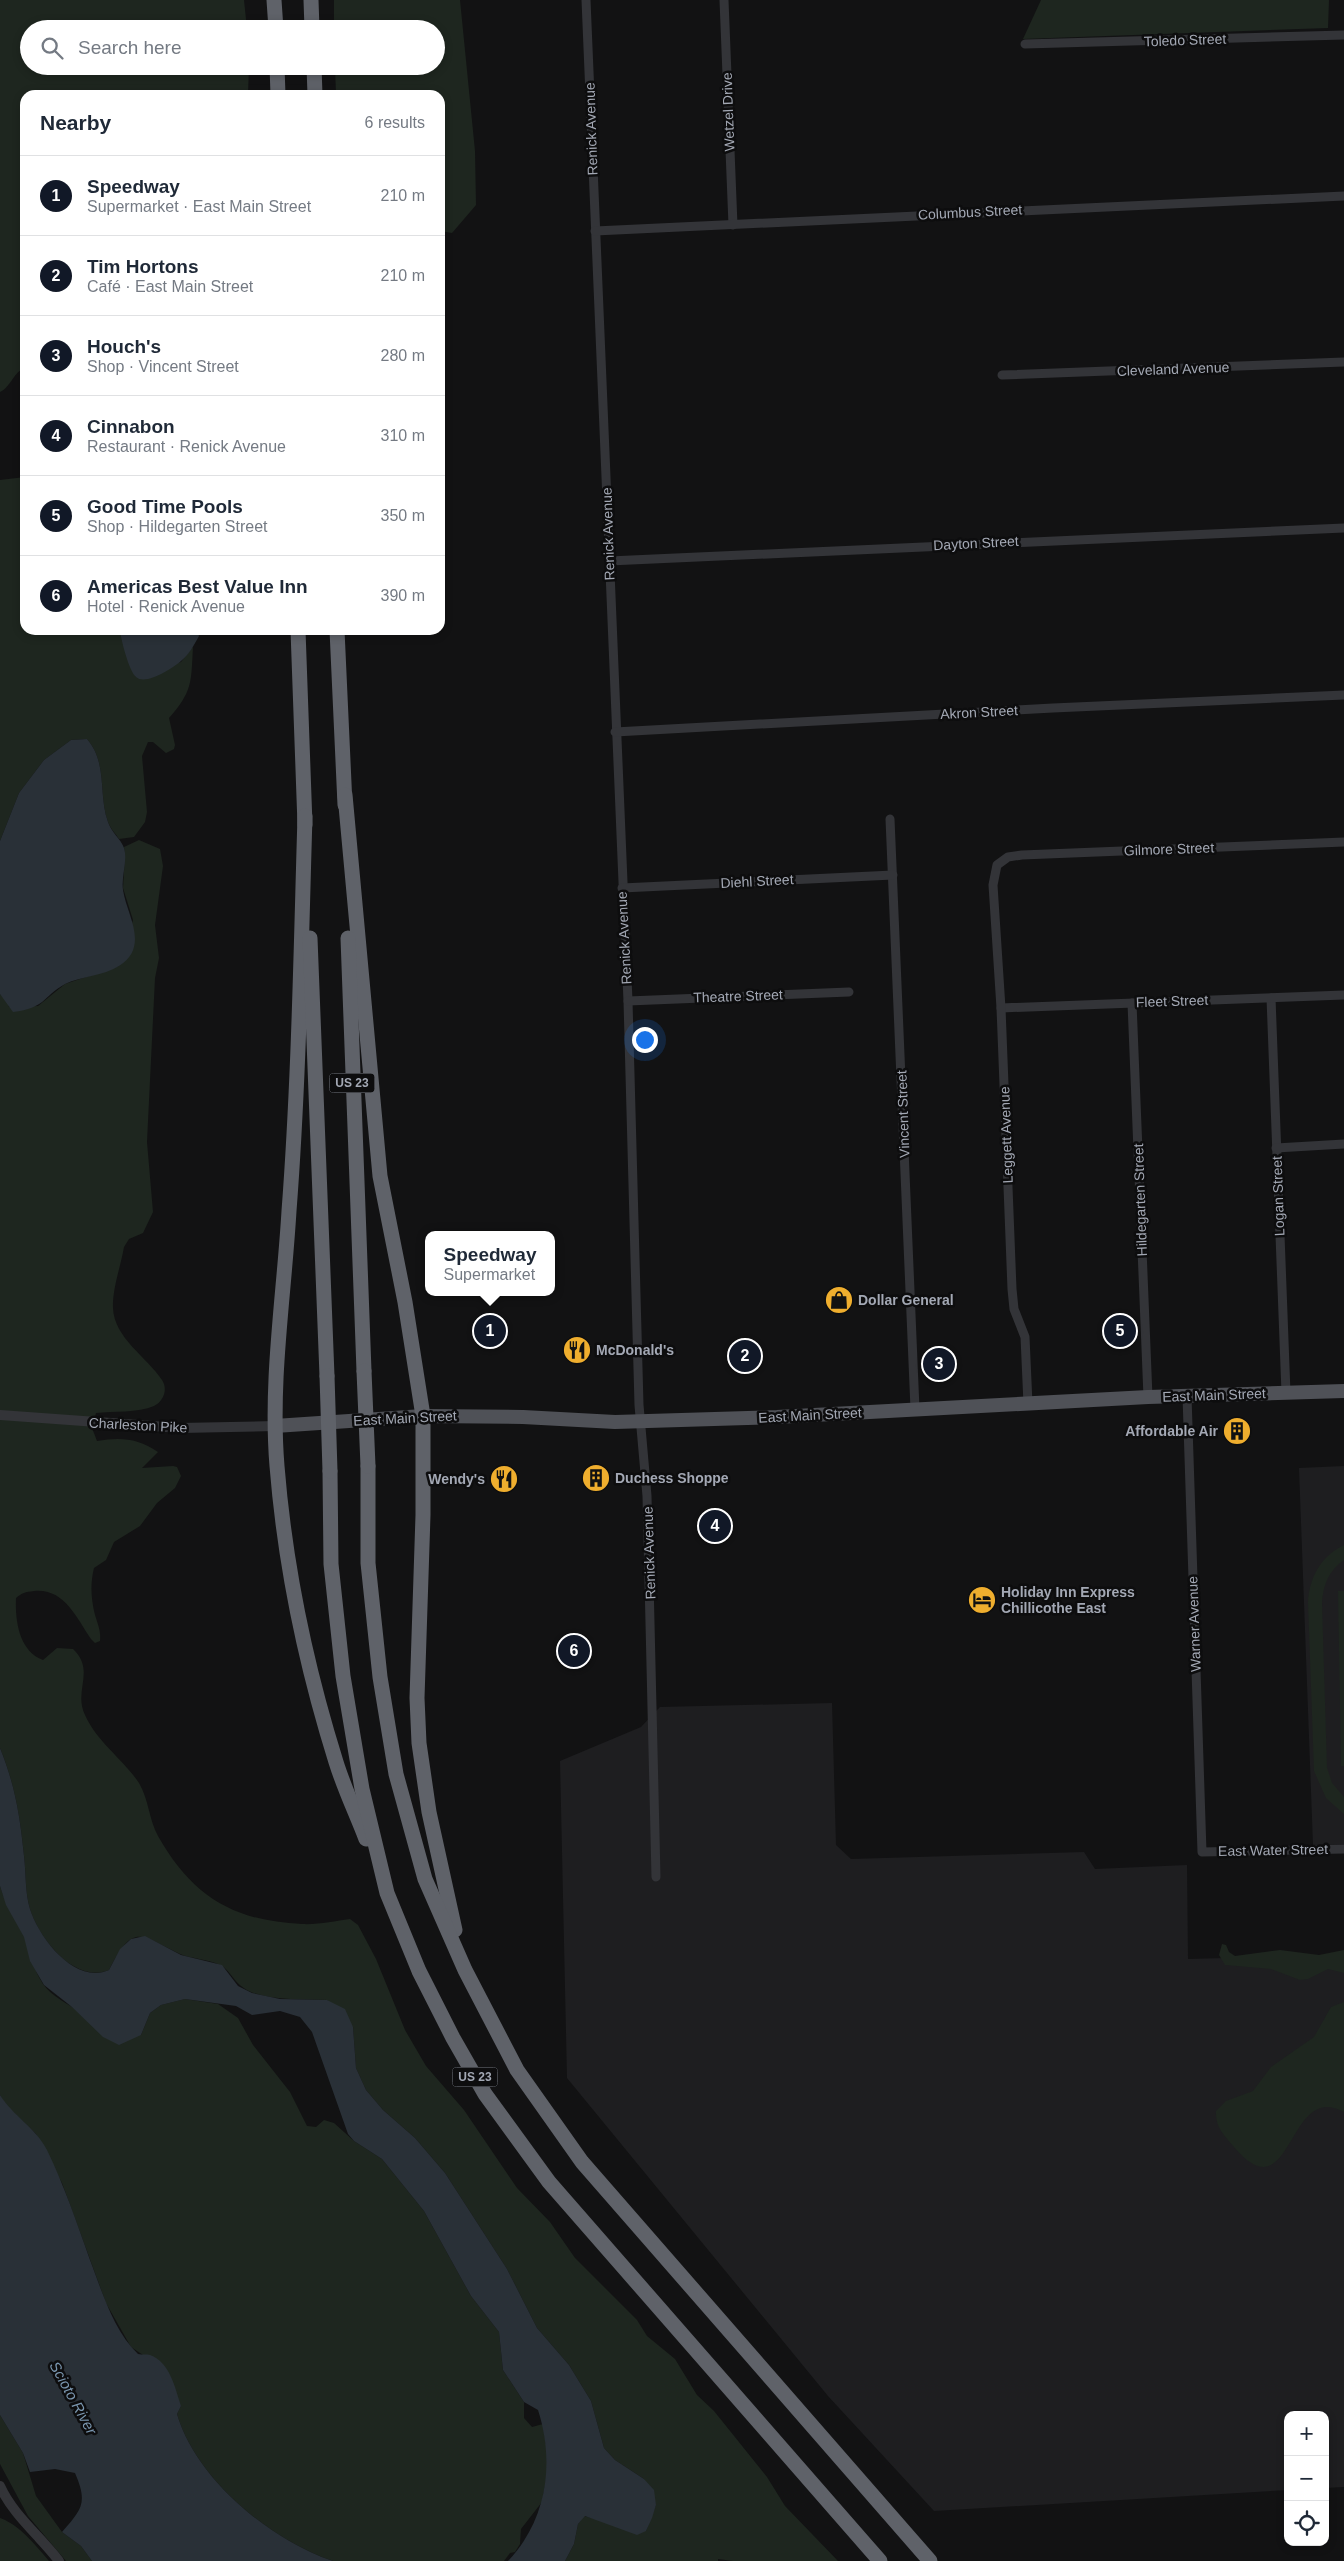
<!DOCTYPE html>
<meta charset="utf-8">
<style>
:root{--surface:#fff;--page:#f2f2f3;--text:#1f2937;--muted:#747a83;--line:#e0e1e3;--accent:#111827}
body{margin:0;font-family:Arial,sans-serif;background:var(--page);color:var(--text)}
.controls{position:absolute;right:15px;bottom:15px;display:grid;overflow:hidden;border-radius:10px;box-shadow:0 2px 8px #0003}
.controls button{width:45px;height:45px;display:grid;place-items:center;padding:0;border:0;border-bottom:1px solid var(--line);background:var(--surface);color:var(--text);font:25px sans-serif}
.you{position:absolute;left:644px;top:1039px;width:18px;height:18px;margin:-12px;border:4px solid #fff;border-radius:50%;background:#1a73e8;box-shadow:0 0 0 8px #1a73e833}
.badge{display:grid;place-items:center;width:32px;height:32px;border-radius:50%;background:var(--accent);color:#fff;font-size:16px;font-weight:700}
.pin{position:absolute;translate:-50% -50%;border:2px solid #fff;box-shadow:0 1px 5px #0006}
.popup{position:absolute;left:425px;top:1231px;width:130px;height:65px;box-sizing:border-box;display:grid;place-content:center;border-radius:10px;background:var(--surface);filter:drop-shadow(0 1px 4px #0005);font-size:16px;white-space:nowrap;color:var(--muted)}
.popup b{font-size:19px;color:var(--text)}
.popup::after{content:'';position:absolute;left:50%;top:100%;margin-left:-10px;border:10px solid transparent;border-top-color:var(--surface)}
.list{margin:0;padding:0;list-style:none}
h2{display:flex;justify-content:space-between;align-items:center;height:65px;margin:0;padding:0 20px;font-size:21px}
h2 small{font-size:16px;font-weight:400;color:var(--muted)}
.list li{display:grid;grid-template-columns:32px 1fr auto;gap:15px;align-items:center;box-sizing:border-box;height:80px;padding:0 20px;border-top:1px solid var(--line)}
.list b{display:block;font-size:19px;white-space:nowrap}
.list p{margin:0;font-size:16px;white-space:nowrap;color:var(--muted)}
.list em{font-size:16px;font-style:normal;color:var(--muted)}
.icon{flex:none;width:28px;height:28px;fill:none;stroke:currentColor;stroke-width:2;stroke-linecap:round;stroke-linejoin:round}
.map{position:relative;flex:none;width:1344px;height:2561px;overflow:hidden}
.search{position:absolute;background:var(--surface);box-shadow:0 2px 8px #0003;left:20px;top:20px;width:425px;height:55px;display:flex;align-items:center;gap:12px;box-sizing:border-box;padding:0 18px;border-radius:28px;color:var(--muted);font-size:19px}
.panel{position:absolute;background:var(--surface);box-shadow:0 2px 8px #0003;left:20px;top:90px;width:425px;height:545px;border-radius:15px}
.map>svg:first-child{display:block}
.built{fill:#1e1e20}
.green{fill:#1e261f}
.water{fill:#293037}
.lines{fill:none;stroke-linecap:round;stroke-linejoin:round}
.minor{stroke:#333438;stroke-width:9}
.tertiary{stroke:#333438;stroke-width:10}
.primary{stroke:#4f5157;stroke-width:14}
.motorway{stroke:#5f6269;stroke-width:15}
.motorway-bridge{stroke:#5f6269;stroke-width:15}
.labels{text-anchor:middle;stroke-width:5;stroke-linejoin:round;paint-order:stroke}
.shield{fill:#0d0d0e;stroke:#767a82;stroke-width:1}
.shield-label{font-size:12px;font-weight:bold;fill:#a3a8b4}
.street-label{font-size:14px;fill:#a3a8b4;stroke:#0d0d0e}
.poi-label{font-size:14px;font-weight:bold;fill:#a3a8b4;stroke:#0d0d0e;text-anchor:start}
.water-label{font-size:15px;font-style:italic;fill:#7a96af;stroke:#0d0d0e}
</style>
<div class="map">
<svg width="1344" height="2561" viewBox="0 0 1344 2561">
<rect width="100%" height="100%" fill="#121213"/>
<g class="built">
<polygon points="1344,1466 1344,1844 1313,1845 1299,1468"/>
<polygon points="832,1703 836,1845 851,1859 1084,1852 1095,1869 1187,1865 1188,1959 1344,1955 1344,2487 1325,2488 1325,2415 1288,2415 1288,2490 934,2511 828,2396 567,2078 560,1761 641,1727 660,1707"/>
</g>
<g class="green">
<path d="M0 0H244L247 29H29V66H249L248 95H25V368C14 371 11 387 0 392Z"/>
<polygon points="334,0 460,0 475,151 476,205 452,233 440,231 440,95 336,95 335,66 436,66 436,29 334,29"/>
<polygon points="1041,0 1329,0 1328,28 1023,39"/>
<path d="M25 477V630H120L136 677 181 662 193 647C191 682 193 691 169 718L175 745 174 749 166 753 153 742H148L142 756 147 812 145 822 134 837 119 839C116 834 110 828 108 822 98 795 108 763 87 739L71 740 44 760 19 793 0 841V480Z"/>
<path d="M139 840 160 849 163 866 155 925 159 958 155 978 147 1142 153 1212 143 1233 129 1239 124 1247C121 1265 112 1290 113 1308 114 1338 147 1357 162 1380 168 1389 164 1401 154 1406 138 1413 113 1411 96 1413L92 1428 97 1441C120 1437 138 1438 158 1452L142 1468 173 1466 177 1467 181 1476 175 1488 157 1503 140 1526 114 1542 106 1560 94 1568C90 1584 91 1599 95 1615 98 1625 101 1631 100 1641L95 1643 91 1639C76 1617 64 1588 34 1591 25 1592 22 1593 16 1598 15 1621 19 1651 43 1660L57 1648 73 1649C96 1671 73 1690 85 1715 97 1742 123 1759 139 1783 149 1800 149 1820 158 1836 192 1896 233 1921 302 1924 317 1925 335 1921 350 1919L358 1925 376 1959 405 2030 426 2066 464 2110 517 2188 550 2222 575 2258 637 2320 647 2336 675 2359 697 2395 714 2411 767 2477 785 2506 838 2561H733L718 2559V2561H565L574 2544 578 2524 584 2516 646 2531 656 2505 644 2479 615 2460 604 2448 591 2401 569 2365 537 2328 507 2269 445 2173 415 2138 383 2110 366 2090 356 2068 353 2027 327 2000C302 1999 275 2001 251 1992 234 1985 231 1970 220 1965 208 1959 192 1959 180 1954 139 1935 134 1922 109 1970 75 1984 39 1939 30 1909 25 1893 26 1872 24 1856 20 1816 15 1785 0 1748V994L8 1001 9 1007 38 1006 65 984 119 966 133 920 123 888 125 855 124 847Z"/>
<path d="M1344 1545V1560C1329 1570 1323 1585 1322 1603L1327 1768 1332 1783 1344 1797V1814L1326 1798 1314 1771 1308 1603C1309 1578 1321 1556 1344 1545Z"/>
<polygon points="1338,1591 1344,1591 1344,1766 1341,1766"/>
<path d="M0 1886C6 1907 18 1920 25 1938 31 1954 33 1969 43 1984 60 2008 113 2024 141 2035L150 2013 161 2005 185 1999 218 2004 238 2018 253 2045 290 2092 307 2126 316 2127 324 2120 334 2123 354 2141 382 2159 424 2211 471 2296 499 2332 503 2370 524 2402V2418L532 2427 543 2424 549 2464 542 2502 521 2529 520 2544 515 2552 510 2553 504 2561H333C270 2540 196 2479 177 2414L181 2406 143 2355 131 2347 106 2303 62 2183 36 2134 7 2107 0 2095Z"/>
<polygon points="1222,1944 1226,1945 1229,1952 1235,1956 1280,1950 1319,1955 1344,1950 1344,1973 1328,1969 1308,1979 1300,1980 1271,1969 1225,1965 1219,1955"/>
<path d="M1344 2002V2112C1336 2108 1328 2105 1318 2109 1287 2122 1282 2204 1234 2147 1224 2135 1215 2127 1216 2111L1226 2101 1253 2091 1271 2067 1314 2037 1331 2007Z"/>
<polygon points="0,2415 23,2453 36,2496 62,2532 81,2546 92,2561 66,2561 28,2516 0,2464"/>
<path d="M0 2518C20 2525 35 2545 49 2561H0Z"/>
</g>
<g class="water">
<path d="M120 630H196L199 636C194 645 189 655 181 661 173 668 146 686 136 677 129 671 121 640 120 630Z"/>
<path d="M87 739C108 763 98 795 108 822 111 832 121 839 124 848 128 861 121 876 123 890 127 916 150 946 119 966 103 976 82 976 65 984 42 997 46 1008 13 1012L0 994V841L19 793 44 760 71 740Z"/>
<path d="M0 1748C15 1785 20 1816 24 1856 26 1872 25 1893 30 1909 39 1938 75 1985 109 1970L120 1949 131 1939 145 1936 181 1955 222 1965 238 1986 252 1993 280 1999 327 2000 345 2009 353 2027 356 2068 366 2090 383 2110 415 2138 445 2173 507 2269 537 2328 569 2365 591 2401 604 2448 615 2460 644 2479 654 2490 656 2505 652 2518 646 2531 637 2535 585 2516 578 2524 574 2544 565 2561H508C547 2520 555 2463 538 2410L524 2402 503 2370 499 2332 471 2296 424 2211 382 2159 354 2141 348 2134 312 2032 300 2017 280 2011 252 2015 236 2006 185 1999 161 2005 150 2013 141 2035 119 2045 103 2037 72 2007 44 1985 30 1961 24 1937 6 1905 0 1886Z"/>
<path d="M0 2095C13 2116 36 2128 47 2150 64 2185 77 2223 90 2260 102 2291 113 2330 138 2354 142 2355 147 2354 150 2355 170 2362 175 2388 181 2406L177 2414C196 2479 270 2540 333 2561H92L81 2546 62 2532C82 2509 88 2503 75 2473L55 2469 30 2472 23 2453 0 2415Z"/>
</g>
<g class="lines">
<g class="minor">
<polyline points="586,0 628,1001 639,1405 647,1496 656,1877"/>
<polyline points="724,0 733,225"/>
<polyline points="1025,44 1344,35"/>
<polyline points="595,231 1344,196"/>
<polyline points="1002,375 1344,362"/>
<polyline points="609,561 1344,528"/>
<polyline points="615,732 1053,708 1344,695"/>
<polyline points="890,819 915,1409"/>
<polyline points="622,888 893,875"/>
<polyline points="1271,998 1286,1393"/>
<polyline points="628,1001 849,992"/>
<polyline points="1132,1003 1148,1397"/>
<polyline points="1001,1008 1344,995"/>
<polyline points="1276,1148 1344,1144"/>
<polyline points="1187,1396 1202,1852 1344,1849"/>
<polyline points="1028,1404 1025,1337 1014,1309 1012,1289 1001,1008 993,885 997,865 1008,857 1022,855 1344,842"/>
</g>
<g class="tertiary">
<polyline points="0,1415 180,1428 275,1426"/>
<path d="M0 2486C13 2515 40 2536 59 2561"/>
</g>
<polyline class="primary" points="275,1426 423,1416 523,1417 615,1422 777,1417 1148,1397 1344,1391"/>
<g class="motorway">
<polyline points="274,0 276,29"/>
<polyline points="311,0 312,29"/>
<polyline points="277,66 278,95"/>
<polyline points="314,66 315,95"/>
<polyline points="298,630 305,825"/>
<polyline points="337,630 345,805"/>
<polyline points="345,795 380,1176 405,1302 423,1416 423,1515 417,1698 419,1743 429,1812 455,1930"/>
<path d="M305 816C301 948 299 1080 289 1211 284 1296 270 1381 277 1466 285 1566 306 1666 336 1762 344 1788 356 1813 366 1839"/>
<polyline points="310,938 327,1376"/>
<polyline points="348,938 364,1371"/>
<polyline points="368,1466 368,1563 380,1677 396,1774 425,1879 465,1970 517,2070 582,2162 930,2561"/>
<polyline points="330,1471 331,1564 343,1676 362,1789 387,1893 419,1971 453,2038 485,2094 549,2182 880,2561"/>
</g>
<g class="motorway-bridge">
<polyline points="364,1371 368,1466"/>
<polyline points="327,1376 330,1471"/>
</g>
</g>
<defs>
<symbol id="shop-disc" viewBox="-11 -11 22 22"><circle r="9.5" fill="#efae2e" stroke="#0d0d0e"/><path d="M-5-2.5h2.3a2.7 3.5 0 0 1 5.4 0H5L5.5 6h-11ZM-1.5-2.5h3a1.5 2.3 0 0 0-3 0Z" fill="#111"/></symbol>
<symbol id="restaurant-disc" viewBox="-11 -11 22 22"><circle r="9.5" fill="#efae2e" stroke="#0d0d0e"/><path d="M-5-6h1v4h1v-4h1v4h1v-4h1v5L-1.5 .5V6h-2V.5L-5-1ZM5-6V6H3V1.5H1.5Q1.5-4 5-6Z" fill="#111"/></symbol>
<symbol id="building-disc" viewBox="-11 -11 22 22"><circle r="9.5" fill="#efae2e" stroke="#0d0d0e"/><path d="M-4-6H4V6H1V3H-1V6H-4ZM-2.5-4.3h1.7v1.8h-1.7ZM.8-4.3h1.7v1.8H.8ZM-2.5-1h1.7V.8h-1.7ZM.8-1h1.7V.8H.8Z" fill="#111"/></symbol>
<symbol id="hotel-disc" viewBox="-11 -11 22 22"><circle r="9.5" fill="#efae2e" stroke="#0d0d0e"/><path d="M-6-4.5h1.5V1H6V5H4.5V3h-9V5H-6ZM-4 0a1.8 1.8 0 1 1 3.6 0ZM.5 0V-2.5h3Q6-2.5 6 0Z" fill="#111"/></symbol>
</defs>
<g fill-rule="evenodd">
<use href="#shop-disc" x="823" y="1284" width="32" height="32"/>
<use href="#restaurant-disc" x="561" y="1334" width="32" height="32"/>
<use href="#building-disc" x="1221" y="1415" width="32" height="32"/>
<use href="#building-disc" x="580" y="1462" width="32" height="32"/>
<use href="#restaurant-disc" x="488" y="1463" width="32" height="32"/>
<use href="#hotel-disc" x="966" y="1584" width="32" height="32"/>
</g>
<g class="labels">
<g class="shield">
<rect x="329.5" y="1073.5" width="45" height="19" rx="4"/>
<rect x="452.5" y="2067.5" width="45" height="19" rx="4"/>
</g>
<g class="shield-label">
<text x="352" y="1087">US 23</text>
<text x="475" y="2081">US 23</text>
</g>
<g class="street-label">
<text transform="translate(1185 40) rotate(-2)" y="5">Toledo Street</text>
<text transform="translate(728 112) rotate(-92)" y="5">Wetzel Drive</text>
<text transform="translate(591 129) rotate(-92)" y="5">Renick Avenue</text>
<text transform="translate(970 212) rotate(-3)" y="5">Columbus Street</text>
<text transform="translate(1173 369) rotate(-2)" y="5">Cleveland Avenue</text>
<text transform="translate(608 534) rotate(-92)" y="5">Renick Avenue</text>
<text transform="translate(976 543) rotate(-3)" y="5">Dayton Street</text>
<text transform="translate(979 712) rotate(-3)" y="5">Akron Street</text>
<text transform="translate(1169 849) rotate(-2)" y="5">Gilmore Street</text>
<text transform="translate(757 881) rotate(-3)" y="5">Diehl Street</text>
<text transform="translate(624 938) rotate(-93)" y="5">Renick Avenue</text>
<text transform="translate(738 996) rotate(-2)" y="5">Theatre Street</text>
<text transform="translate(1172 1001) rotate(-2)" y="5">Fleet Street</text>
<text transform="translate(903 1114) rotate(-92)" y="5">Vincent Street</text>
<text transform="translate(1006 1135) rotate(-92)" y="5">Leggett Avenue</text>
<text transform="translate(1278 1196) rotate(-92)" y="5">Logan Street</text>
<text transform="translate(1140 1200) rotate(-92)" y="5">Hildegarten Street</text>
<text transform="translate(1214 1395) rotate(-2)" y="5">East Main Street</text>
<text transform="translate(810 1415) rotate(-3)" y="5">East Main Street</text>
<text transform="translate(405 1418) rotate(-3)" y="5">East Main Street</text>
<text transform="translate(138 1425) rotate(3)" y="5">Charleston Pike</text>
<text transform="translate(649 1553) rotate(-92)" y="5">Renick Avenue</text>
<text transform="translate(1194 1624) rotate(-92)" y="5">Warner Avenue</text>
<text transform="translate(1273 1850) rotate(-1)" y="5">East Water Street</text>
</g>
<g class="poi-label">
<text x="858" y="1305">Dollar General</text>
<text x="596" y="1355">McDonald's</text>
<text x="1218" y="1436" text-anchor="end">Affordable Air</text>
<text x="615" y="1483">Duchess Shoppe</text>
<text x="485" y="1484" text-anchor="end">Wendy's</text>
<text x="1001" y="1597">Holiday Inn Express<tspan x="1001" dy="16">Chillicothe East</tspan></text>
</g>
<g class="water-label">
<text transform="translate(73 2398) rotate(61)" y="5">Scioto River</text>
</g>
</g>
</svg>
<div class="controls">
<button>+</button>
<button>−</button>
<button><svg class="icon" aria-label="locate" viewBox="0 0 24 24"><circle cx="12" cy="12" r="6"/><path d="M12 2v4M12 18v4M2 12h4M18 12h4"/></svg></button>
</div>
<div class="you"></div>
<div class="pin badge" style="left:490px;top:1331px">1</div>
<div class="popup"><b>Speedway</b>Supermarket</div>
<div class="pin badge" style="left:745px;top:1356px">2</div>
<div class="pin badge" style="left:939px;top:1364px">3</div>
<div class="pin badge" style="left:715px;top:1526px">4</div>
<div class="pin badge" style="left:1120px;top:1331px">5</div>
<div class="pin badge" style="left:574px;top:1651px">6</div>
<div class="search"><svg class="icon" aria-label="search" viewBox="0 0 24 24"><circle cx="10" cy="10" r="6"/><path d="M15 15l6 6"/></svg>Search here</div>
<section class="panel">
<h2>Nearby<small>6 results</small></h2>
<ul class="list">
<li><span class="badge">1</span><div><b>Speedway</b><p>Supermarket · East Main Street</p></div><em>210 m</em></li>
<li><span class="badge">2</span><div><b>Tim Hortons</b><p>Café · East Main Street</p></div><em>210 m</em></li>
<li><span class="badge">3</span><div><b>Houch's</b><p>Shop · Vincent Street</p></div><em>280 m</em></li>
<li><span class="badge">4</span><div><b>Cinnabon</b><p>Restaurant · Renick Avenue</p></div><em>310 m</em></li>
<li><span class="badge">5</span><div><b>Good Time Pools</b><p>Shop · Hildegarten Street</p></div><em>350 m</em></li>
<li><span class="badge">6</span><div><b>Americas Best Value Inn</b><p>Hotel · Renick Avenue</p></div><em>390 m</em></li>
</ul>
</section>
</div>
